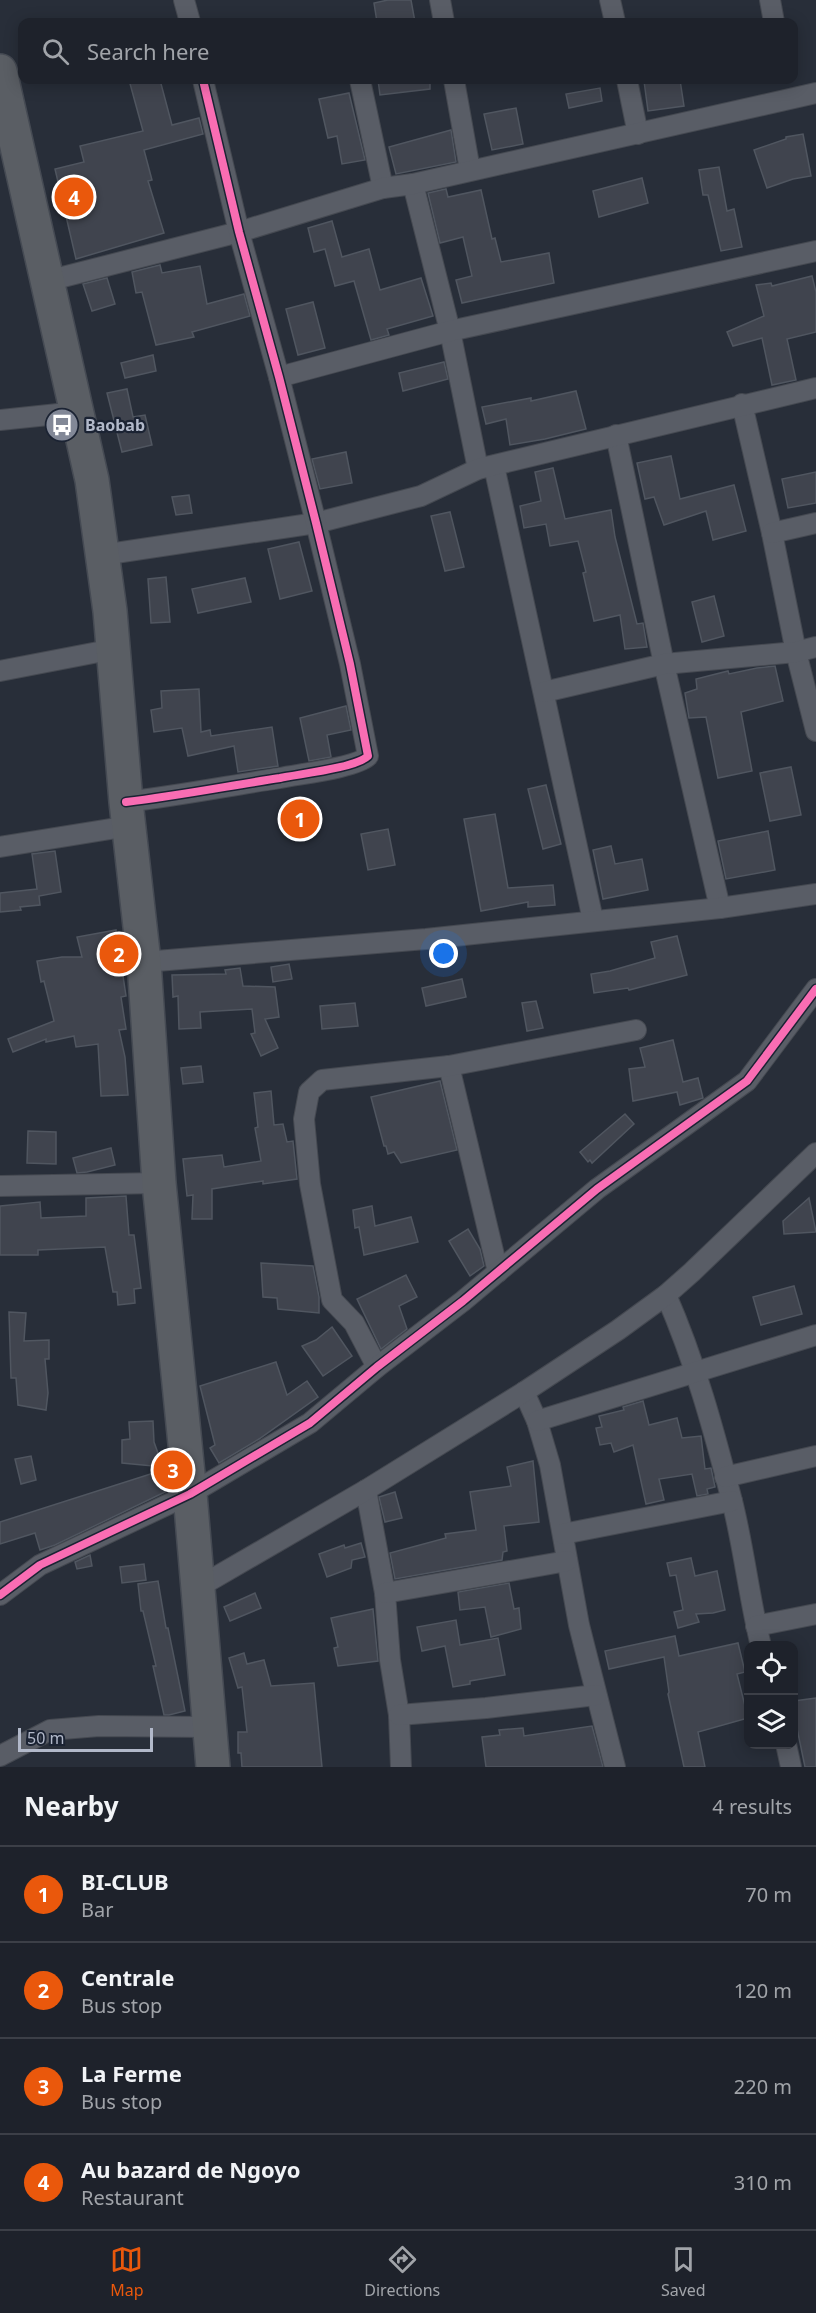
<!DOCTYPE html>
<style>
:root{--surface:#1e222b;--page:#262a33;--text:#f1f3f6;--muted:#a1a4a9;--line:#3c3f47;--accent:#ea580c}
body{margin:0;font-family:"Noto Sans",sans-serif;background:var(--page);color:var(--text)}
.controls{position:absolute;right:18px;bottom:18px;display:grid;overflow:hidden;border-radius:12px;box-shadow:0 3px 15px #0003}
.controls button{width:54px;height:54px;display:grid;place-items:center;padding:0;border:0;border-bottom:2px solid var(--line);background:var(--surface);color:var(--text);font:30px sans-serif}
.scale{position:absolute;left:18px;bottom:15px;width:135px;box-sizing:border-box;padding-left:6px;border:3px solid #b2b9ca;border-top:0;font-size:16px;line-height:21px;white-space:nowrap;color:#b2b9ca;-webkit-text-stroke:4px #1b2333;paint-order:stroke}
.you{position:absolute;left:444px;top:954px;width:21px;height:21px;margin:-15px;border:4px solid #fff;border-radius:50%;background:#1a73e8;box-shadow:0 0 0 9px #1a73e833}
.badge{display:grid;place-items:center;width:39px;height:39px;border-radius:50%;background:var(--accent);color:#fff;font-size:20px;font-weight:700}
.pin{position:absolute;translate:-50% -50%;border:3px solid #fff;box-shadow:0 2px 6px #0006}
.list{margin:0;padding:0;list-style:none}
h2{display:flex;justify-content:space-between;align-items:center;height:78px;margin:0;padding:0 24px;font-size:26px}
h2 small{font-size:20px;font-weight:400;color:var(--muted)}
.list li{display:grid;grid-template-columns:39px 1fr auto;gap:18px;align-items:center;box-sizing:border-box;height:96px;padding:0 24px;border-top:2px solid var(--line)}
.list b{display:block;font-size:22px;white-space:nowrap}
.list p{margin:0;font-size:20px;white-space:nowrap;color:var(--muted)}
.list em{font-size:20px;font-style:normal;color:var(--muted)}
.icon{flex:none;width:33px;height:33px;fill:none;stroke:currentColor;stroke-width:2;stroke-linecap:round;stroke-linejoin:round}
.map{position:relative;flex:none;width:816px;height:1767px;overflow:hidden}
.search{position:absolute;background:var(--surface);box-shadow:0 3px 15px #0003;left:18px;right:18px;top:18px;height:66px;display:flex;align-items:center;gap:15px;box-sizing:border-box;padding:0 21px;border-radius:12px;color:var(--muted);font-size:22px}
.sheet{height:462px;background:var(--surface)}
nav{display:flex;justify-content:space-around;align-items:center;box-sizing:border-box;height:84px;border-top:2px solid var(--line);background:var(--surface);font-size:16px;color:var(--muted)}
nav a{display:grid;justify-items:center;gap:3px}
nav .on{color:var(--accent)}
.map>svg:first-child{display:block}
.building{fill:#40444e;stroke:#505660;stroke-width:1.5}
.lines{fill:none;stroke-linecap:round;stroke-linejoin:round}
.minor-casing{stroke:#454951;stroke-width:22}
.trunk-casing{stroke:#454a53;stroke-width:36}
.minor{stroke:#595d66;stroke-width:20}
.trunk{stroke:#5a5e64;stroke-width:33}
.cycleway-casing{stroke:#1b2333;stroke-width:11}
.cycleway{stroke:#f96db3;stroke-width:8}
.labels{text-anchor:middle;stroke-width:4.5;stroke-linejoin:round;paint-order:stroke}
.poi-label{font-size:16px;font-weight:bold;fill:#b2b9ca;stroke:#1b2333;text-anchor:start}
</style>
<div class="map">
<svg width="816" height="1767" viewBox="0 0 816 1767">
<rect width="100%" height="100%" fill="#282e39"/>
<g class="building">
<polygon points="388,0 411,0 415,22 377,22 374,3"/>
<polygon points="129,80 160,80 172,125 199,118 203,134 144,150 152,180 148,181 164,233 76,259 55,169 84,162 80,146 143,131"/>
<polygon points="378,80 430,80 430,89 380,95"/>
<polygon points="655,80 680,80 684,106 648,111 644,81"/>
<polygon points="600,88 602,101 569,108 566,94"/>
<polygon points="349,93 365,160 342,164 337,136 328,138 319,99"/>
<polygon points="516,108 523,144 492,150 484,114"/>
<polygon points="451,130 456,162 396,174 389,147"/>
<polygon points="803,134 811,176 793,179 767,188 754,150 786,139 786,137"/>
<polygon points="719,167 727,211 734,209 742,247 721,251 708,195 703,195 699,170"/>
<polygon points="642,178 648,203 599,217 593,191"/>
<polygon points="446,189 448,197 481,190 492,239 495,238 501,262 549,253 554,283 462,303 456,280 472,276 463,237 440,243 428,193"/>
<polygon points="332,221 342,257 369,249 380,290 421,278 433,316 387,329 389,335 371,340 354,281 335,286 325,249 314,252 308,228"/>
<polygon points="160,265 162,273 200,266 207,304 244,294 250,316 192,332 194,337 156,345 142,292 136,293 132,272"/>
<polygon points="812,276 816,292 816,332 787,339 796,380 772,385 762,338 733,346 727,332 764,316 756,285 771,283 772,286"/>
<polygon points="107,278 115,304 92,311 83,284"/>
<polygon points="313,302 325,348 298,355 286,309"/>
<polygon points="153,355 156,371 125,378 121,363"/>
<polygon points="444,362 448,379 403,391 399,373"/>
<polygon points="127,389 133,417 145,415 152,445 122,452 107,393"/>
<polygon points="576,391 586,429 545,439 510,445 506,419 486,424 482,407 531,398 531,401"/>
<polygon points="346,452 352,483 320,489 312,459"/>
<polygon points="671,456 680,499 734,485 746,531 713,540 706,511 664,525 654,497 645,499 637,463"/>
<polygon points="553,468 565,519 611,510 615,537 637,624 643,623 647,647 625,649 620,615 594,621 583,573 586,572 578,541 550,546 546,524 524,528 520,506 541,501 535,472"/>
<polygon points="816,472 816,503 788,508 782,479"/>
<polygon points="189,495 192,513 176,515 172,497"/>
<polygon points="450,512 464,567 445,571 431,516"/>
<polygon points="299,542 312,591 280,599 268,549"/>
<polygon points="166,577 170,622 151,623 148,579"/>
<polygon points="245,578 251,602 198,613 192,589"/>
<polygon points="714,596 724,636 702,642 692,602"/>
<polygon points="775,666 783,701 741,712 752,771 718,778 706,717 689,718 685,693 697,689 696,679 728,671 729,674 757,668"/>
<polygon points="199,689 201,732 210,730 211,736 272,727 278,766 238,772 234,746 188,756 182,728 154,732 151,710 162,708 161,691"/>
<polygon points="346,706 351,730 327,735 331,757 309,761 300,718"/>
<polygon points="791,767 801,815 770,821 760,773"/>
<polygon points="546,785 561,844 543,849 528,789"/>
<polygon points="495,814 508,888 553,885 555,905 528,907 528,902 481,911 464,819"/>
<polygon points="388,829 395,865 368,870 361,834"/>
<polygon points="768,831 775,870 726,879 718,841"/>
<polygon points="611,846 615,864 642,859 648,890 603,899 593,850"/>
<polygon points="55,851 61,892 39,896 40,905 20,907 21,910 0,912 0,893 37,889 32,854"/>
<polygon points="116,930 116,977 123,976 126,996 121,997 126,1029 119,1030 125,1057 128,1095 101,1096 98,1044 76,1047 74,1036 46,1042 46,1039 13,1052 8,1039 54,1021 44,981 41,982 37,961 62,957 82,957 77,937"/>
<polygon points="677,936 687,975 629,990 628,988 594,993 591,974 610,971 655,958 651,942"/>
<polygon points="289,964 292,979 273,982 271,967"/>
<polygon points="240,968 243,986 275,987 279,1017 265,1019 278,1048 261,1056 251,1034 255,1033 252,1009 200,1012 201,1028 179,1029 178,996 173,997 172,975 226,974 225,970"/>
<polygon points="462,979 466,997 426,1006 422,988"/>
<polygon points="536,1001 543,1028 527,1031 522,1003"/>
<polygon points="355,1003 358,1026 322,1029 320,1006"/>
<polygon points="673,1040 683,1082 698,1078 703,1098 680,1105 677,1092 633,1101 629,1069 645,1067 640,1048"/>
<polygon points="201,1066 203,1082 183,1084 181,1068"/>
<polygon points="440,1081 457,1150 401,1163 394,1152 388,1154 386,1146 384,1146 371,1097"/>
<polygon points="271,1091 274,1125 283,1124 287,1142 293,1141 297,1179 263,1184 263,1181 212,1189 212,1219 192,1219 193,1195 187,1196 183,1159 222,1155 224,1167 261,1161 255,1128 258,1127 254,1093"/>
<polygon points="625,1114 634,1124 592,1163 590,1160 588,1162 580,1152"/>
<polygon points="28,1131 56,1132 56,1164 27,1163"/>
<polygon points="111,1148 115,1165 87,1172 77,1173 73,1158"/>
<polygon points="126,1196 129,1235 134,1235 141,1288 134,1289 135,1303 118,1305 117,1292 113,1292 105,1247 38,1250 38,1255 0,1255 0,1206 40,1202 41,1218 86,1216 86,1198"/>
<polygon points="809,1198 816,1232 784,1234 783,1221"/>
<polygon points="372,1206 375,1226 411,1217 418,1242 364,1255 359,1227 355,1228 353,1210"/>
<polygon points="468,1229 480,1249 484,1266 470,1276 449,1241"/>
<polygon points="261,1263 313,1266 319,1297 319,1313 278,1309 277,1298 263,1297"/>
<polygon points="406,1275 417,1297 399,1306 407,1329 381,1349 357,1299"/>
<polygon points="794,1286 802,1314 761,1325 753,1297"/>
<polygon points="9,1312 26,1313 24,1341 49,1340 49,1359 45,1359 48,1393 46,1410 18,1405 16,1378 11,1378"/>
<polygon points="332,1327 352,1356 323,1376 302,1346 316,1340"/>
<polygon points="276,1362 287,1395 307,1381 318,1397 259,1439 219,1463 210,1448 215,1445 200,1386"/>
<polygon points="643,1401 649,1425 677,1418 682,1438 701,1436 705,1469 711,1468 715,1487 707,1489 708,1494 697,1496 692,1474 659,1479 664,1500 646,1504 633,1445 614,1452 611,1443 600,1445 596,1428 602,1427 599,1416 624,1410 623,1407"/>
<polygon points="153,1421 154,1442 163,1467 122,1463 122,1440 130,1439 129,1422"/>
<polygon points="31,1456 36,1480 21,1484 15,1459"/>
<polygon points="533,1461 539,1522 504,1526 507,1551 503,1552 502,1560 395,1579 390,1553 446,1538 445,1534 476,1530 470,1492 511,1486 507,1467"/>
<polygon points="163,1470 165,1492 55,1545 40,1550 35,1533 0,1544 0,1522"/>
<polygon points="395,1492 402,1518 385,1522 379,1497"/>
<polygon points="361,1543 365,1557 352,1560 351,1568 327,1577 319,1554 344,1545 345,1548"/>
<polygon points="90,1555 92,1566 77,1569 75,1562"/>
<polygon points="691,1558 695,1576 717,1571 725,1610 713,1613 696,1614 699,1622 678,1628 674,1612 683,1610 676,1575 670,1576 667,1563"/>
<polygon points="144,1564 146,1580 122,1583 120,1567"/>
<polygon points="158,1581 166,1628 168,1628 185,1711 169,1715 164,1715 153,1666 156,1666 143,1611 141,1611 138,1584"/>
<polygon points="509,1583 514,1609 519,1608 521,1629 491,1637 485,1607 460,1610 458,1592"/>
<polygon points="255,1593 261,1608 230,1621 224,1607"/>
<polygon points="373,1609 378,1661 338,1666 334,1648 338,1647 331,1618"/>
<polygon points="456,1620 460,1645 498,1638 505,1675 470,1681 470,1684 453,1687 445,1646 422,1651 417,1627"/>
<polygon points="675,1636 679,1656 738,1643 745,1672 737,1674 748,1718 698,1732 705,1767 684,1767 668,1694 669,1692 664,1657 609,1669 605,1651"/>
<polygon points="244,1653 247,1664 264,1660 271,1686 314,1683 322,1767 242,1767 241,1753 238,1753 238,1732 247,1732 242,1687 238,1688 229,1658"/>
<polygon points="816,1698 816,1767 805,1767 794,1714 794,1701"/>
<polygon points="592,1726 603,1767 486,1767 482,1737 500,1735 499,1730 523,1728 524,1736"/>
</g>
<g class="lines">
<defs>
<g id="minor">
<polyline points="184,0 190,22"/>
<polyline points="440,0 444,22"/>
<polyline points="610,0 615,22"/>
<polyline points="770,0 774,22"/>
<polyline points="360,80 383,188"/>
<polyline points="454,80 470,170"/>
<polyline points="627,80 638,134"/>
<polyline points="413,184 450,331 478,469"/>
<polyline points="47,281 239,232 383,188 413,184 816,93"/>
<polyline points="279,377 450,331 816,251"/>
<polyline points="742,404 772,533 796,652 816,731"/>
<polyline points="0,420 77,412"/>
<polyline points="616,435 664,664 720,908"/>
<polyline points="494,466 593,920"/>
<polyline points="772,533 816,523"/>
<polyline points="102,555 316,523 421,496 478,469 816,388"/>
<polyline points="0,671 114,649"/>
<polyline points="544,692 664,664 796,652 816,647"/>
<path d="M126 802C177 796 228 786 280 778 298 774 356 768 368 756L350 664 316 523 279 377 239 232 203 80"/>
<polyline points="0,847 129,826"/>
<polyline points="144,962 426,939 720,908 816,894"/>
<polyline points="449,1066 498,1272"/>
<polyline points="0,1186 159,1183"/>
<path d="M666 1295C695 1361 714 1431 732 1501 744 1548 749 1598 761 1646"/>
<polyline points="377,1367 354,1323 332,1300 328,1279 310,1184 304,1119 309,1092 322,1080 449,1066 636,1030"/>
<polyline points="524,1392 537,1421 550,1465 579,1625 615,1767"/>
<polyline points="537,1421 816,1335"/>
<polyline points="725,1477 816,1456"/>
<polyline points="366,1490 385,1593 390,1660 399,1715 401,1767"/>
<polyline points="563,1534 732,1501"/>
<polyline points="197,1588 366,1490 524,1392 618,1330 666,1295 692,1272 816,1153"/>
<polyline points="385,1593 567,1561"/>
<polyline points="0,1595 40,1565 190,1494 310,1423 377,1367 463,1301 597,1189 747,1081 816,989"/>
<polyline points="756,1626 816,1614"/>
<polyline points="399,1715 486,1708 596,1695"/>
<polyline points="786,1744 791,1767"/>
<polyline points="0,1756 50,1730 99,1726 209,1727"/>
</g>
<polyline id="trunk" points="0,71 92,480 110,611 126,802 144,962 159,1183 190,1494 213,1767"/>
</defs>
<use href="#minor" class="minor-casing"/>
<use href="#trunk" class="trunk-casing"/>
<use href="#minor" class="minor"/>
<use href="#trunk" class="trunk"/>
<defs>
<g id="cycleway">
<path d="M126 802C177 796 228 786 280 778 298 774 356 768 368 756L350 664 316 523 279 377 239 232 203 80"/>
<polyline points="0,1595 40,1565 190,1494 310,1423 377,1367 463,1301 597,1189 747,1081 816,989"/>
</g>
</defs>
<use href="#cycleway" class="cycleway-casing"/>
<use href="#cycleway" class="cycleway"/>
</g>
<defs>
<symbol id="bus-disc" viewBox="-11 -11 22 22"><circle r="9.5" fill="#828897" stroke="#1b2333"/><path d="M-5-6H5V4H4V6H2V4H-2V6H-4V4H-5ZM-3.5-4V0h7V-4ZM-3.5 1.2v1.5H-2V1.2ZM2 1.2v1.5H3.5V1.2Z" fill="#fff"/></symbol>
</defs>
<g fill-rule="evenodd">
<use href="#bus-disc" x="43" y="406" width="38" height="38"/>
</g>
<g class="labels">
<g class="poi-label">
<text x="85" y="431">Baobab</text>
</g>
</g>
</svg>
<div class="controls">
<button><svg class="icon" aria-label="locate" viewBox="0 0 24 24"><circle cx="12" cy="12" r="6"/><path d="M12 2v4M12 18v4M2 12h4M18 12h4"/></svg></button>
<button><svg class="icon" aria-label="layers" viewBox="0 0 24 24"><path d="M12 4l9 5-9 5-9-5zM3 14l9 5 9-5"/></svg></button>
</div>
<div class="scale">50 m</div>
<div class="you"></div>
<div class="pin badge" style="left:300px;top:819px">1</div>
<div class="pin badge" style="left:119px;top:954px">2</div>
<div class="pin badge" style="left:173px;top:1470px">3</div>
<div class="pin badge" style="left:74px;top:197px">4</div>
<div class="search"><svg class="icon" aria-label="search" viewBox="0 0 24 24"><circle cx="10" cy="10" r="6"/><path d="M15 15l6 6"/></svg>Search here</div>
</div>
<section class="sheet">
<h2>Nearby<small>4 results</small></h2>
<ul class="list">
<li><span class="badge">1</span><div><b>BI-CLUB</b><p>Bar</p></div><em>70 m</em></li>
<li><span class="badge">2</span><div><b>Centrale</b><p>Bus stop</p></div><em>120 m</em></li>
<li><span class="badge">3</span><div><b>La Ferme</b><p>Bus stop</p></div><em>220 m</em></li>
<li><span class="badge">4</span><div><b>Au bazard de Ngoyo</b><p>Restaurant</p></div><em>310 m</em></li>
</ul>
</section>
<nav>
<a class="on"><svg class="icon" aria-label="map" viewBox="0 0 24 24"><path d="M3 6l6-2 6 2 6-2v14l-6 2-6-2-6 2zM9 4v14M15 6v14"/></svg>Map</a>
<a><svg class="icon" aria-label="directions" viewBox="0 0 24 24"><path d="M12 3l9 9-9 9-9-9zM9 14v-3h6M13 9l2 2-2 2"/></svg>Directions</a>
<a><svg class="icon" aria-label="saved" viewBox="0 0 24 24"><path d="M7 4h10v16l-5-4-5 4z"/></svg>Saved</a>
</nav>
